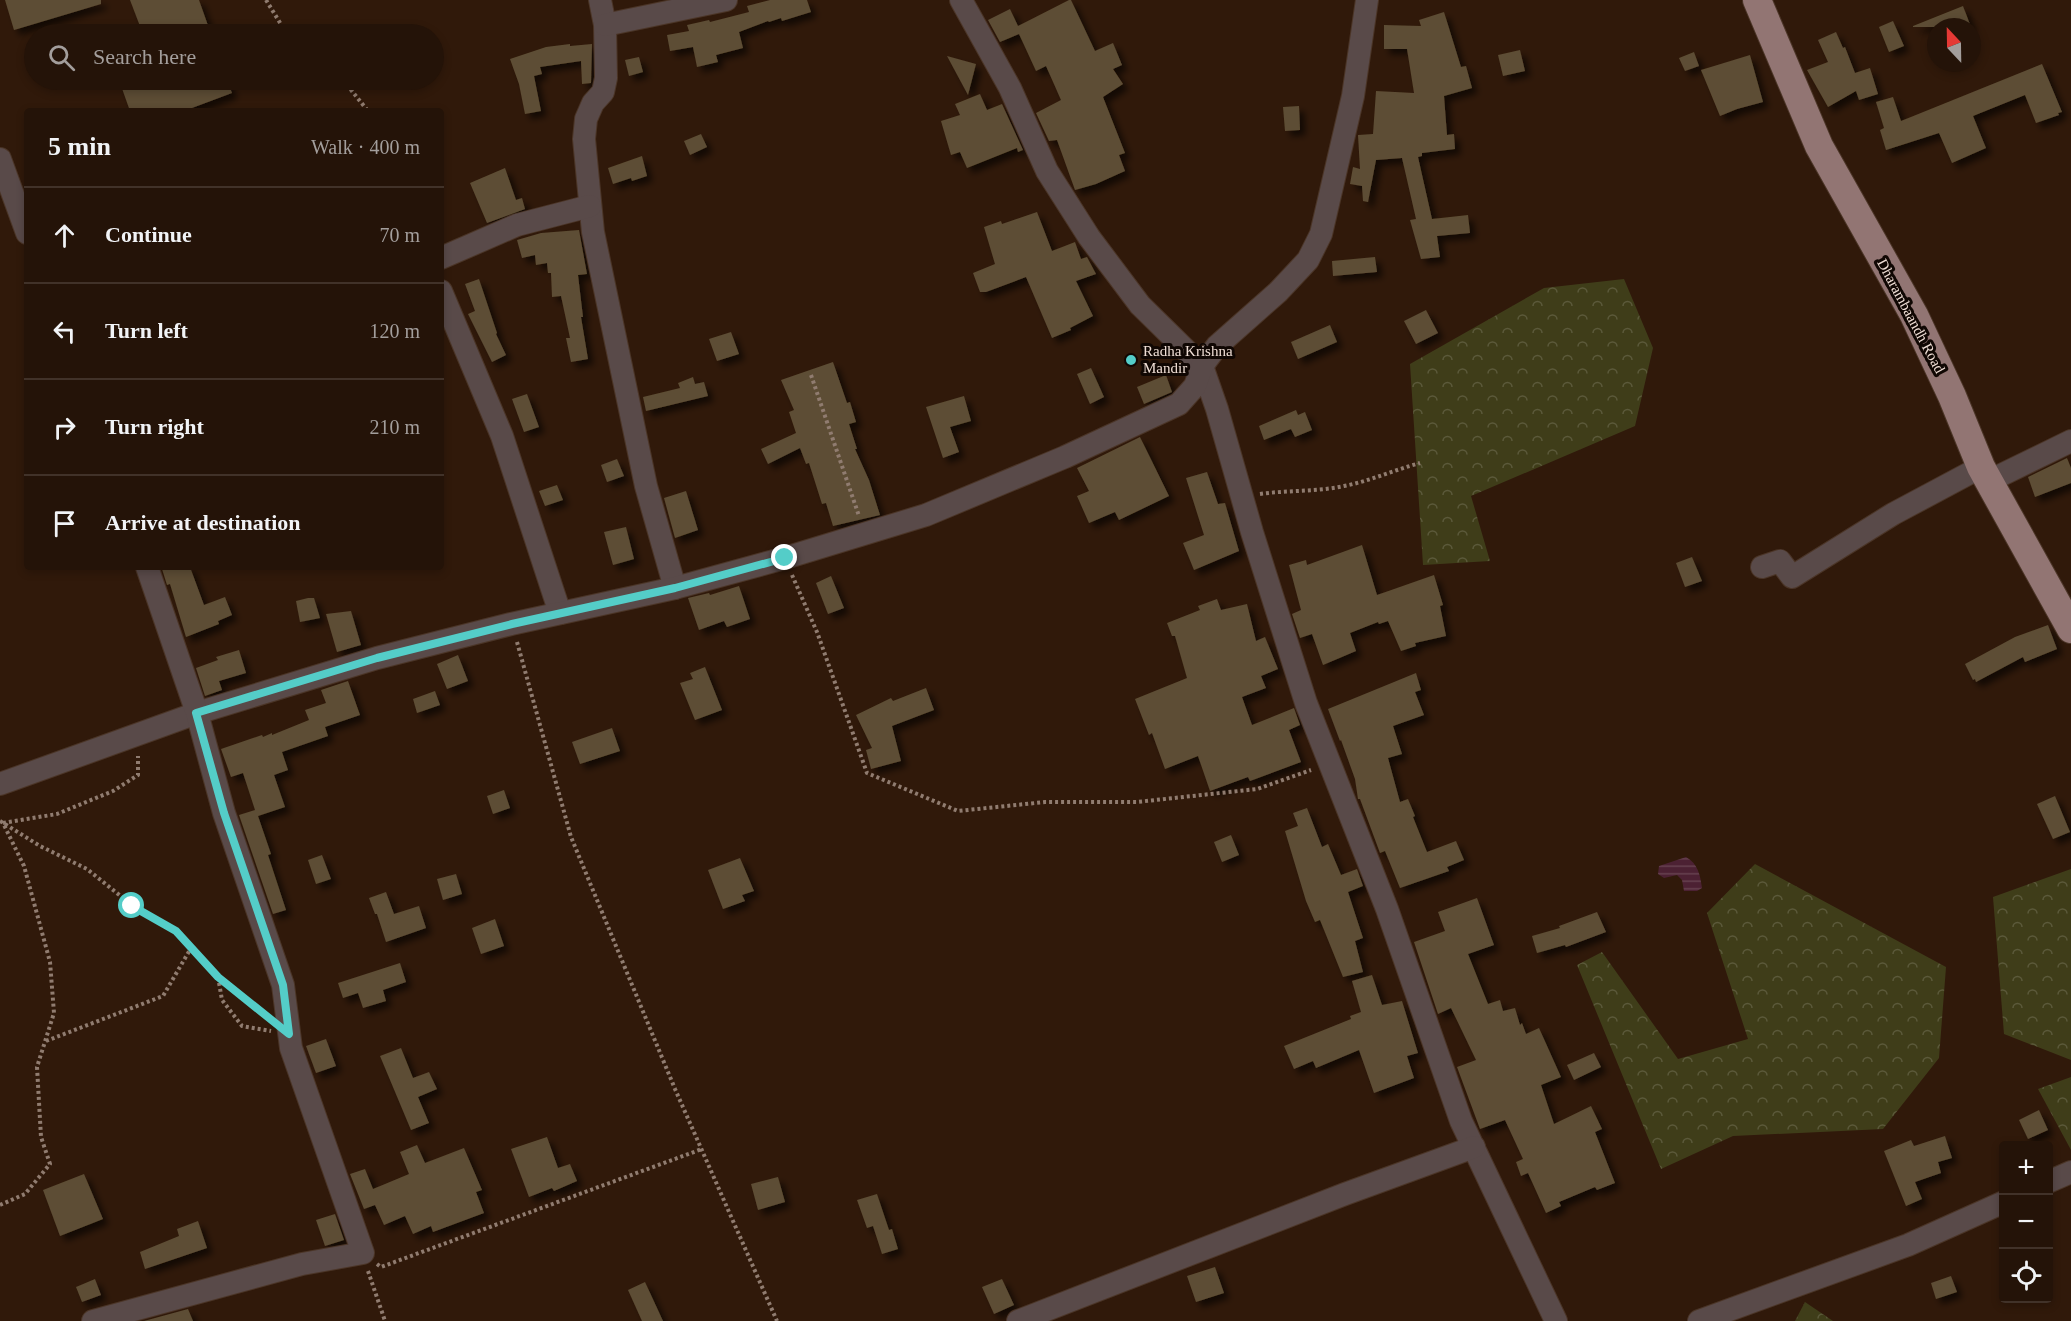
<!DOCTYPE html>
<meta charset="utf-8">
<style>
:root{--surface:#241308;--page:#302016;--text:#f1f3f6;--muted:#a39e9c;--line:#413229}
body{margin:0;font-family:"Times New Roman",serif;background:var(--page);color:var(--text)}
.controls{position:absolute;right:18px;bottom:18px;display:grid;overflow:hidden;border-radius:6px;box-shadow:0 3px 9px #0003}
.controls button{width:54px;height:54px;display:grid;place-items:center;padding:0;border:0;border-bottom:2px solid var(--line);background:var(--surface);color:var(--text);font:30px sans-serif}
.compass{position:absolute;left:1927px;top:18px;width:54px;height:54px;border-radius:50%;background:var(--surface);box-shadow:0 3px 9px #0003;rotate:338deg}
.stop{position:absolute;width:18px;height:18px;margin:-14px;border:4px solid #54cdc8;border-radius:50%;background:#fff}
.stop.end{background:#54cdc8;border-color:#fff;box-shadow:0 2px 6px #0008}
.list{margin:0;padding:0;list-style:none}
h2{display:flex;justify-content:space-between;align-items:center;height:78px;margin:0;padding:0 24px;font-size:26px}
h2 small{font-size:20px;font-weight:400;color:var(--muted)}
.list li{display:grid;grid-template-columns:39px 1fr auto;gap:18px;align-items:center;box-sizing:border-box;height:96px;padding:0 24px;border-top:2px solid var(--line)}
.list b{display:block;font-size:22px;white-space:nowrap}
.list em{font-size:20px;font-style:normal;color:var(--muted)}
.icon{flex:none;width:33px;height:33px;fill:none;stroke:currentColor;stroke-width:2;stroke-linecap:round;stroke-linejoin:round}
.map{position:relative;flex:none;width:2071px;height:1321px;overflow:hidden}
.search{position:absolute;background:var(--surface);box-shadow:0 3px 9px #0003;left:24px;top:24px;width:420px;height:66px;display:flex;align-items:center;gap:15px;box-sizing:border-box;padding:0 21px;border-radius:33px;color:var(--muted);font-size:22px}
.panel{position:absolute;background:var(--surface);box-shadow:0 3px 9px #0003;left:24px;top:108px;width:420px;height:462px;border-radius:6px}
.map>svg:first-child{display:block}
.forest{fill:url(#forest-crowns)}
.water{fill:url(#water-rules)}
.building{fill:#5d4d34;filter:url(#shadow)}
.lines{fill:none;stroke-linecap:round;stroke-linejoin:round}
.minor-casing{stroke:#4b3527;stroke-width:24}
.major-casing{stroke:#4b3527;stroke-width:30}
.path{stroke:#907c70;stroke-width:4;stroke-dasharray:3 3;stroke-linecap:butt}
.minor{stroke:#594a49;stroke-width:22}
.major{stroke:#927573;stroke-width:28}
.route{stroke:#54cdc8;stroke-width:8}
.poi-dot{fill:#54cdc8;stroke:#100703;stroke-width:2}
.labels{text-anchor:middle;stroke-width:6;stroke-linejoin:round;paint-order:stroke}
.street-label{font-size:15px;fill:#f0dfd6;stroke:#100703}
.poi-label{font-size:15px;fill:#f0dfd6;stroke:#100703;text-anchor:start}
</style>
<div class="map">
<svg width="2071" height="1321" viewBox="0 0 2071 1321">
<defs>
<pattern id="forest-crowns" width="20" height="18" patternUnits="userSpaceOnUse" patternTransform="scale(1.5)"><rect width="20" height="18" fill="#3f3d19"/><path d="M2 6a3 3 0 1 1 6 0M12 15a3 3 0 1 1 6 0" fill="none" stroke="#5b593a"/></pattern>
<pattern id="water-rules" width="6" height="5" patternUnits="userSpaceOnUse" patternTransform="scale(1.5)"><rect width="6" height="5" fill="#4c2133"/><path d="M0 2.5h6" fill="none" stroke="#664150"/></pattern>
<filter id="shadow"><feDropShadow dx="5.5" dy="5.5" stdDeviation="3" flood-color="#0009"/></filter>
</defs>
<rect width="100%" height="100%" fill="#30190a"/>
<g class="forest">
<polygon points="1624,279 1653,348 1635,426 1471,496 1490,561 1423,565 1410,364 1544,288"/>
<polygon points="1755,864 1946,967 1939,1058 1883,1129 1733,1136 1661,1169 1577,965 1602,952 1678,1059 1748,1039 1707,913"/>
<polygon points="2071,869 2071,1060 2004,1034 1993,897"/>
<polygon points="2071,1077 2071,1150 2038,1089"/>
<polygon points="1805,1302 1833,1321 1795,1321"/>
</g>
<path class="water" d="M1686 857C1698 864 1700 874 1702 888L1697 891H1684L1682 880 1677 875 1664 878 1658 874 1659 866Z"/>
<g class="building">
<polygon points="5,0 101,0 101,4 14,30"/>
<polygon points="130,0 199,0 211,34 143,34"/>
<polygon points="770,0 807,0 811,12 782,21 781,18 769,22 768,21 739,32 743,48 716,55 718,62 697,67 693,47 670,51 667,35 689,31 687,25 709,20 710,22 749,12 747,6"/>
<polygon points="1069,0 1071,0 1095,51 1113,43 1122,65 1113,69 1123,84 1103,97 1125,153 1119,155 1125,171 1096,184 1075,190 1057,140 1049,141 1036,113 1061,100 1046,66 1036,71 1019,34 1000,42 988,20 1010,9 1018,26"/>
<polygon points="1963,6 1971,27 1913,27 1913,26"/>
<polygon points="1444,12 1461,67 1466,66 1472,88 1444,96 1447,135 1454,134 1455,149 1422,153 1422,156 1418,157 1432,219 1468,215 1470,233 1437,236 1440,257 1421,259 1410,220 1416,219 1402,158 1376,160 1368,202 1363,201 1362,186 1350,184 1353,167 1360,169 1358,135 1373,134 1376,91 1414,93 1407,49 1384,49 1384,25 1421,26 1419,20"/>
<polygon points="1893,21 1904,46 1889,52 1879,27"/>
<polygon points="1836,32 1843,48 1845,47 1855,73 1870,68 1878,94 1859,100 1856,91 1828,107 1807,70 1828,62 1818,40"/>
<polygon points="570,44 570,46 592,44 591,83 582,84 581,61 540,67 542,74 534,76 541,111 525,114 519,84 510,59 546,47"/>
<polygon points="1520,50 1525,71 1503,76 1498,55"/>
<polygon points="1694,52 1699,66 1685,71 1679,58"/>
<polygon points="1750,55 1763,102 1737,109 1720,116 1701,70"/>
<polygon points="947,56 976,64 968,95"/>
<polygon points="639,57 643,72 629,76 625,60"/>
<polygon points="2042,64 2062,112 2058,113 2059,115 2036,123 2025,95 1973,116 1986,148 1952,163 1939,133 1886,150 1880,130 1884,128 1876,102 1893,97 1901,121"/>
<polygon points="119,80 227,80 232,93 192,108 194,111 130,111"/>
<polygon points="980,94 987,110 1002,104 1023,150 1018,152 1017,148 967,168 960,152 951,155 941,121 960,115 955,104"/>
<polygon points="1299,106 1300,130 1285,131 1283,107"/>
<polygon points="701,134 707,147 690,155 684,141"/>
<polygon points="642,156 647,176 632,181 631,178 613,184 608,168"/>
<polygon points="505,168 516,200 522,198 525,209 487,223 470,183"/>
<polygon points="1037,212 1052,251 1075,242 1081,259 1087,257 1096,274 1076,281 1093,316 1070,328 1071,330 1052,338 1026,277 986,292 980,292 973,273 995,264 984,227 1001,221 1002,224"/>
<polygon points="579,230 587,274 578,275 583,317 581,317 588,359 571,362 566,338 570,338 561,296 552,297 551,273 548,273 547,263 536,265 535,255 522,258 517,240 541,233"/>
<polygon points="1375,257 1377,272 1333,276 1332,261"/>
<polygon points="479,279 497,333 496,334 506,355 492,362 468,314 475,311 465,284"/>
<polygon points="1426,310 1438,333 1416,344 1404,321"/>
<polygon points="1330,325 1337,342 1298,359 1291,342"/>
<polygon points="731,332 739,354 717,361 709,339"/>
<polygon points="833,362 847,403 850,402 856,422 849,424 857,449 855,449 869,480 880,515 833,526 826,503 822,504 809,463 806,464 800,448 768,464 761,449 796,433 789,412 794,410 781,380"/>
<polygon points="1091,368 1104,397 1090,404 1077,374"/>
<polygon points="1166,375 1172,392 1144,404 1137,387"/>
<polygon points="693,377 695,384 704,382 708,396 646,411 643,397 680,388 678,383"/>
<polygon points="527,394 539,427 524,432 512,399"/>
<polygon points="964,396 971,421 950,427 959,452 943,458 926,407"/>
<polygon points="1296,410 1298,415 1305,412 1312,430 1295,437 1291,429 1264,440 1259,426"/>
<polygon points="1140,437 1169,496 1119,520 1115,512 1089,523 1077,496 1089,491 1077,468"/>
<polygon points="2067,458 2071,468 2071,483 2035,497 2028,477"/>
<polygon points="617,459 624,476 607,482 601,465"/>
<polygon points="1207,472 1218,504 1225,503 1239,551 1194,570 1183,543 1204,535 1186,478"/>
<polygon points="557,485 563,500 545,506 539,491"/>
<polygon points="686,491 698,530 675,538 664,498"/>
<polygon points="626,527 634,559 613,565 604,532"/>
<polygon points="1362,545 1377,595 1434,575 1443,605 1440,606 1446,636 1415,643 1416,646 1401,651 1388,621 1379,624 1378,622 1350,633 1356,651 1323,665 1312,634 1300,638 1292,614 1301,610 1289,565 1306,560 1307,565"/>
<polygon points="1692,557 1702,581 1685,587 1676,563"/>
<polygon points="169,567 190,567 204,605 225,597 232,615 218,621 219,624 186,637 170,584 167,585 162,569"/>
<polygon points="831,576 844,608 828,614 816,583"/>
<polygon points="739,586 750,619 727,627 724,621 699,630 688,598 709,593 710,595"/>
<polygon points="308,598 314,598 320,618 300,622 296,601"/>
<polygon points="1217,599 1221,610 1247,604 1256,641 1265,637 1278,669 1261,676 1266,688 1242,697 1252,725 1294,708 1300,725 1289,730 1301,762 1250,781 1248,777 1210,791 1198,756 1165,769 1152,733 1149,735 1135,699 1187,678 1175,636 1172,636 1167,623 1200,610 1198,606"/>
<polygon points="351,611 361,645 337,652 326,614"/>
<polygon points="2048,625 2057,649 2025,662 2023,657 1976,682 1975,679 1973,680 1965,664 2015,637"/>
<polygon points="239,650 246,673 219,681 222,690 205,696 196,668 218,660 216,657"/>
<polygon points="458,655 468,681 447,689 437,664"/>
<polygon points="705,667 722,710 695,720 680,683 693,679 690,673"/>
<polygon points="1416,673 1421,690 1415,692 1424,715 1393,726 1402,754 1388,758 1400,802 1408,799 1415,816 1413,817 1427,852 1456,841 1464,860 1447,867 1449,871 1400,888 1385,851 1380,853 1360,799 1358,799 1355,779 1341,740 1340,741 1328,709"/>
<polygon points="348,681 360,715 325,727 328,736 282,752 288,770 274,775 285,807 258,816 271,854 268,855 286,910 273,914 239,815 255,810 243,773 231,777 221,749 262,735 263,737 272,733 272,735 309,720 305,710 326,703 321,690"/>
<polygon points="926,688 934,710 892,726 901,761 871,769 866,750 872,748 856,715 891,698 893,701"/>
<polygon points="435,691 440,705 417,713 413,699"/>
<polygon points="612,728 620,751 580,764 572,742"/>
<polygon points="504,790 510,808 493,814 487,796"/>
<polygon points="2055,796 2070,832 2053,839 2037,804"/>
<polygon points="1307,808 1322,847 1328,844 1341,875 1357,869 1363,886 1348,892 1363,938 1355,941 1363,972 1343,977 1320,920 1315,922 1306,901 1285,831 1298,826 1293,813"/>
<polygon points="1231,835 1239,855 1222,862 1214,842"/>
<polygon points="322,855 331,879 316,884 308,860"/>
<polygon points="740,858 754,891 742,895 745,901 723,909 708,870"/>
<polygon points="456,874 462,894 443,900 437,879"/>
<polygon points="386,892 394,914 419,906 426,928 386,942 377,914 375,914 369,898"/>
<polygon points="1477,898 1494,945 1468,954 1488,1004 1500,1000 1503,1011 1515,1008 1520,1025 1522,1023 1526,1034 1539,1028 1561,1077 1541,1085 1554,1124 1591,1106 1602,1129 1595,1132 1615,1183 1597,1190 1595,1187 1559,1202 1561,1206 1546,1213 1528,1173 1521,1176 1516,1162 1523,1159 1505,1120 1480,1129 1457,1067 1476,1060 1451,1008 1438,1014 1414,942 1445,931 1438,912"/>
<polygon points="1597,912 1606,932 1566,947 1565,945 1537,953 1532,936 1560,928 1559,926"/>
<polygon points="495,919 504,946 481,954 472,928"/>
<polygon points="400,963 406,982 383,990 386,1001 363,1008 358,993 343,998 338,983"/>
<polygon points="1372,975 1382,1005 1402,1001 1418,1053 1407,1056 1414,1078 1374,1093 1359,1050 1316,1068 1313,1061 1294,1069 1284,1046 1351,1019 1350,1016 1361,1012 1352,981"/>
<polygon points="326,1039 336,1066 316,1073 306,1046"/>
<polygon points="401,1048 413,1078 429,1072 437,1089 418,1097 429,1123 411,1130 380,1056"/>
<polygon points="1594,1053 1601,1067 1574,1080 1567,1065"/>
<polygon points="2039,1110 2048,1130 2028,1139 2019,1120"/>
<polygon points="1945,1136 1952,1158 1938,1162 1941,1173 1915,1182 1922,1199 1906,1206 1884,1151 1911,1140 1914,1146"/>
<polygon points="547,1137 558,1168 570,1164 577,1181 554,1191 552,1188 529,1197 511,1149"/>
<polygon points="417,1145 425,1163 464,1148 482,1190 476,1192 484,1213 433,1232 431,1226 413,1234 405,1216 384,1225 375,1205 364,1209 350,1174 365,1169 373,1189 409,1174 400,1152"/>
<polygon points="84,1174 103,1219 60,1236 43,1190"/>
<polygon points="778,1177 785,1202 758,1210 751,1184"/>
<polygon points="877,1194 889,1230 892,1229 898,1249 882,1254 873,1226 867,1228 857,1200"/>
<polygon points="335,1214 344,1240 325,1246 316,1220"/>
<polygon points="198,1221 207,1248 145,1269 140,1252 179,1236 177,1229"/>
<polygon points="1215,1267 1224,1293 1196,1302 1187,1276"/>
<polygon points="1951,1276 1957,1292 1936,1299 1931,1283"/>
<polygon points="95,1279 101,1295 82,1302 76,1287"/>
<polygon points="1002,1279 1014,1305 994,1314 982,1287"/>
<polygon points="645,1282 663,1321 642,1321 628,1290"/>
<polygon points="188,1309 193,1321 144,1321"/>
</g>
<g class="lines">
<defs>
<g id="minor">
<polyline points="600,0 605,25 606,78 603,92 593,103 586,119 584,139 593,232 646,486 675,588"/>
<polyline points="961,0 1010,88 1047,171 1089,237 1140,305 1202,366 1217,409 1252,532 1306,703 1387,909 1461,1121 1556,1321"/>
<polyline points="605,25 726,0"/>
<polyline points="0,159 27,233"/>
<polyline points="441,258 517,225 590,206"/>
<polyline points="441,291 502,436 560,613"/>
<polyline points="1989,481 2071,441"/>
<polyline points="1762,567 1780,561 1792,577 1893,514 1981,467"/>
<polyline points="0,784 197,713 377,658 511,624 675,588 785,558 926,515 1065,457 1179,404 1195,386 1202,366 1217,346 1278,292 1308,260 1321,234 1353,96 1367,0"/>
<polyline points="2048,1182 2071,1172"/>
<polyline points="93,1321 302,1264 363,1253 291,1048 283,985 224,813 197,713 147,567"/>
<polyline points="1018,1321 1345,1194 1474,1147"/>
<polyline points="1699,1321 1908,1245 2004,1202"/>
</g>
<polyline id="major" points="1757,0 1819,146 1914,315 1952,396 1981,467 2071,629"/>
</defs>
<use href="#minor" class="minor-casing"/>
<use href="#major" class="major-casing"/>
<g class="path">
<polyline points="266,0 282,26 293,34"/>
<polyline points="343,80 368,111"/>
<polyline points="811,375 859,516"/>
<path d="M1260 494C1288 490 1316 492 1344 486 1370 481 1394 470 1420 463"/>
<polyline points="792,575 817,632 867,773 958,811 1045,802 1137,802 1257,789 1311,770"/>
<polyline points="517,642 571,837 675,1089 777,1321"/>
<polyline points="0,821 40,846 87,869 133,906 176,931 218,977 266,1016"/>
<polyline points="218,977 222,1000 242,1026 271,1031"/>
<polyline points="46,1041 163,996 191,948"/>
<polyline points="0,1205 25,1194 50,1164 41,1137 37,1067 54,1013 50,962 24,866 3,823 57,814 113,791 138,775 138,756"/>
<polyline points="377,1264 381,1267 702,1149"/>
<polyline points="368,1271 385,1321"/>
</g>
<use href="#minor" class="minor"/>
<use href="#major" class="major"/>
</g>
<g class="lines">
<polyline class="route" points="132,906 176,931 218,977 289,1034 283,985 224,813 196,713 377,658 512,624 675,588 785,558"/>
</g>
<circle class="poi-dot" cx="1131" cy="360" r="6"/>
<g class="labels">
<g class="street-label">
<text transform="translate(1911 316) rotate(62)" y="5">Dharambaandh Road</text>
</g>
<g class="poi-label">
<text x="1143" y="356">Radha Krishna<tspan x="1143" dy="17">Mandir</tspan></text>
</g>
</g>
</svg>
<div class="controls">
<button>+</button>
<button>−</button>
<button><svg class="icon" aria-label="locate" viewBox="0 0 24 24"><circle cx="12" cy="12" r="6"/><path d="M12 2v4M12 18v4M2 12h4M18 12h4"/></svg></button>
</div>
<svg class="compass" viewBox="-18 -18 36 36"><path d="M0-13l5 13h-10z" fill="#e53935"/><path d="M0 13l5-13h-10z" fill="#a39e9c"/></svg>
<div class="stop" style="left:132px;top:906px"></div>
<div class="stop end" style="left:785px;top:558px"></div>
<div class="search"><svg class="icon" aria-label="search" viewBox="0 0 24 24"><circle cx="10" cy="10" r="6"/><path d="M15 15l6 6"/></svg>Search here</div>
<section class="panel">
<h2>5 min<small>Walk · 400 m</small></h2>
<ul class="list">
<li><svg class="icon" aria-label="ahead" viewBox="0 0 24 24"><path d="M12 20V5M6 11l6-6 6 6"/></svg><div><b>Continue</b></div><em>70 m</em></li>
<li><svg class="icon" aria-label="left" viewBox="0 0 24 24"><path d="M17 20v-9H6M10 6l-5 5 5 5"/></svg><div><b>Turn left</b></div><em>120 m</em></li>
<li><svg class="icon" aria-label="right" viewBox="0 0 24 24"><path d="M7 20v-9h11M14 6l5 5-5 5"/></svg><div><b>Turn right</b></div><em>210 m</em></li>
<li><svg class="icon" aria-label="arrive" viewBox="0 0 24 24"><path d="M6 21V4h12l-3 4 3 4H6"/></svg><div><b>Arrive at destination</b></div></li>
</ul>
</section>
</div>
